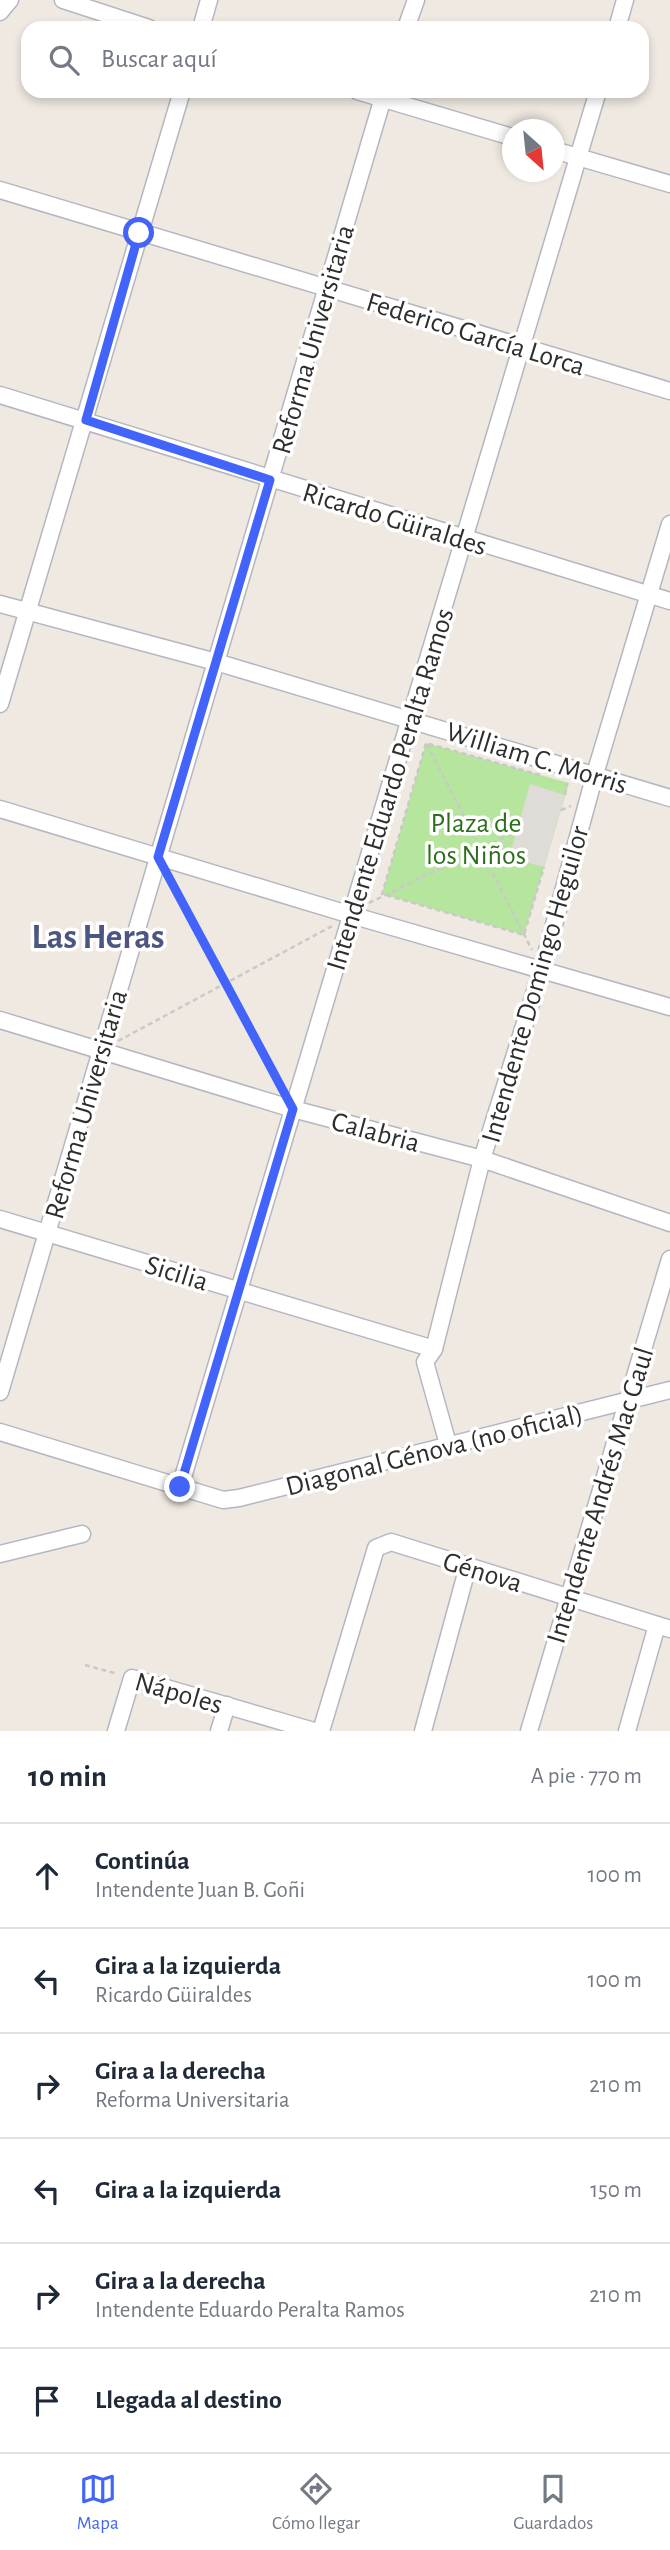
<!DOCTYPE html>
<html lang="es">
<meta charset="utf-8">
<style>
:root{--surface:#fff;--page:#f6f6f7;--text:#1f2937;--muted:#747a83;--line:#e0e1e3;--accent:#4264fb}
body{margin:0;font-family:"Alegreya Sans",sans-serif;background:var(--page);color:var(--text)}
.compass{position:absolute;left:502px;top:119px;width:63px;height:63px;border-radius:50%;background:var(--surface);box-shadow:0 4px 10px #0003;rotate:153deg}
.stop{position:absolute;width:21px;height:21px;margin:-16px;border:5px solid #4264fb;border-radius:50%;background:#fff}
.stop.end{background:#4264fb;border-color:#fff;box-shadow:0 2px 7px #0008}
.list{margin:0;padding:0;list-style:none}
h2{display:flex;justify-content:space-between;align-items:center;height:91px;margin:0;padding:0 28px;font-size:30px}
h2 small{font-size:23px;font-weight:400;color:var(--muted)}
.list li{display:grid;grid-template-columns:46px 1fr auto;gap:21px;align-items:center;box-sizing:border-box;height:105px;padding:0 28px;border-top:2px solid var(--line)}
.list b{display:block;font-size:26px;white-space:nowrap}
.list p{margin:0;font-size:23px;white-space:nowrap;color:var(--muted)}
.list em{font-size:23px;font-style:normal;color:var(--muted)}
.icon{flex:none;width:38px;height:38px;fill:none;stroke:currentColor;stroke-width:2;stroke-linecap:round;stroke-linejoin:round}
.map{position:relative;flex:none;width:670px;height:1731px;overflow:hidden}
.search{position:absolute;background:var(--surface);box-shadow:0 4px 10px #0003;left:21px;right:21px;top:21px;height:77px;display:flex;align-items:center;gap:18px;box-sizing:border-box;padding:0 24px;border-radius:21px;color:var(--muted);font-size:26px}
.sheet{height:721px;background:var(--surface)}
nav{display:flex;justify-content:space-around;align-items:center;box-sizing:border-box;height:98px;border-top:2px solid var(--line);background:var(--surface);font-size:19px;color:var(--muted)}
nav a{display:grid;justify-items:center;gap:4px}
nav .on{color:var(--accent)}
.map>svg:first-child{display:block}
.green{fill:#b6e59e}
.plaza{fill:#dfdcd8}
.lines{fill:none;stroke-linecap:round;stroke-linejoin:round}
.street-casing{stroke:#b4b7c1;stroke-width:19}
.path{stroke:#c9c9c9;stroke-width:2.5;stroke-dasharray:5 3.5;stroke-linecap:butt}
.street{stroke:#fff;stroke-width:16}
.route{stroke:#4264fb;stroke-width:9}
.labels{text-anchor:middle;stroke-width:7;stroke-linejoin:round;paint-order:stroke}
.street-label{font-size:28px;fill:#2e2e2e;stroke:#fff}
.park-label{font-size:28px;fill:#2c6e1b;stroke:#fff}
.district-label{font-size:35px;font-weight:bold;fill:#4d5680;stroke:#fff}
</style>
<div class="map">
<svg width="670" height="1731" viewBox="0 0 670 1731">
<rect width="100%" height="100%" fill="#efe9e1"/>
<polygon class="green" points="426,743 569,783 524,935 382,894"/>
<polygon class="plaza" points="530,784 565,795 544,867 509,858"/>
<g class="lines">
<defs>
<g id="street">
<polyline points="63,0 149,28"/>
<polyline points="0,12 10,0"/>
<polyline points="201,28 209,0"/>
<polyline points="406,28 416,0"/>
<polyline points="617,28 625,0"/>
<polyline points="357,91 512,137"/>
<polyline points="554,150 670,184"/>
<polyline points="0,190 670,391"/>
<polyline points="0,395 670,601"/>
<polyline points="0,604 216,662 670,798"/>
<polyline points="0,704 182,91"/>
<polyline points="0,809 351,915 670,1007"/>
<polyline points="0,1020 293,1109 482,1159 670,1223"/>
<polyline points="0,1219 434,1349"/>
<polyline points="0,1392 385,91"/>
<polyline points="0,1432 223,1500 239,1498 670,1390"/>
<polyline points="448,1444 425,1362 434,1349 482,1159 542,969 595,774 670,524"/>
<polyline points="180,1487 598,91"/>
<polyline points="0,1554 82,1534"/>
<polyline points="116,1731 132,1678 314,1731"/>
<polyline points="219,1731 227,1705"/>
<polyline points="321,1731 376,1548 391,1542 670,1629"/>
<polyline points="423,1731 468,1566"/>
<polyline points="529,1731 670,1259"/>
<polyline points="627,1731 657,1625"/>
</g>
</defs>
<use href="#street" class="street-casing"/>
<g class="path">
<polyline points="427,744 532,950"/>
<polyline points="540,775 426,743 382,894 524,935 544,867"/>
<polyline points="565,795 567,783"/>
<polyline points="561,810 571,806"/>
<polyline points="167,874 283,1090"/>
<polyline points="369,903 517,831"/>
<polyline points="118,1041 334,925"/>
<polyline points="85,1665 118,1674"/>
</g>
<use href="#street" class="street"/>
</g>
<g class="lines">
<polyline class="route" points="139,233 86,420 270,480 158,857 293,1109 180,1487"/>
</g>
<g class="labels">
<g class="street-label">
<text transform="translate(476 333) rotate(17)" y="10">Federico García Lorca</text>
<text transform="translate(312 339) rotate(-74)" y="10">Reforma Universitaria</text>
<text transform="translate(395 518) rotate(17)" y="10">Ricardo Güiraldes</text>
<text transform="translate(537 757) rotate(17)" y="10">William C. Morris</text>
<text transform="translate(389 789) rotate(-73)" y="10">Intendente Eduardo Peralta Ramos</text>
<text transform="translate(534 984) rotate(-74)" y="10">Intendente Domingo Heguilor</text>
<text transform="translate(85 1104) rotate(-74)" y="10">Reforma Universitaria</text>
<text transform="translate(376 1131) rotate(15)" y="10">Calabria</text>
<text transform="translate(177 1272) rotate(17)" y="10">Sicilia</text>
<text transform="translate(434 1449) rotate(-14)" y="10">Diagonal Génova (no oficial)</text>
<text transform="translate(599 1495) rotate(-73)" y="10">Intendente Andrés Mac Gaul</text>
<text transform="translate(483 1571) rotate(17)" y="10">Génova</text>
<text transform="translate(179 1692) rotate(16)" y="10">Nápoles</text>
</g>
<g class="park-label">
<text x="476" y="832">Plaza de<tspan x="476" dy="32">los Niños</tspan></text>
</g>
<g class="district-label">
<text x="98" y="948">Las Heras</text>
</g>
</g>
</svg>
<svg class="compass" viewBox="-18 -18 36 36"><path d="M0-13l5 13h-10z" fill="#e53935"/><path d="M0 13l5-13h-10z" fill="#747a83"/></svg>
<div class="stop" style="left:139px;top:233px"></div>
<div class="stop end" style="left:180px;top:1487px"></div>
<div class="search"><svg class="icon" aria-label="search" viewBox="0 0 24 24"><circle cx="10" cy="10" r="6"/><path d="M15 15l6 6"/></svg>Buscar aquí</div>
</div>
<section class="sheet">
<h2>10 min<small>A pie · 770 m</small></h2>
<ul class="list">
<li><svg class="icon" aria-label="ahead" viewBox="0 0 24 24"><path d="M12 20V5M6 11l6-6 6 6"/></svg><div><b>Continúa</b><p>Intendente Juan B. Goñi</p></div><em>100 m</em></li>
<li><svg class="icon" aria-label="left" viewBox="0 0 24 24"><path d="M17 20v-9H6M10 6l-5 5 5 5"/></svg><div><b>Gira a la izquierda</b><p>Ricardo Güiraldes</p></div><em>100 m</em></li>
<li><svg class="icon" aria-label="right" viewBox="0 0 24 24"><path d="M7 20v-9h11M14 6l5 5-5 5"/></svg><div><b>Gira a la derecha</b><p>Reforma Universitaria</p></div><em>210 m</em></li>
<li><svg class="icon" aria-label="left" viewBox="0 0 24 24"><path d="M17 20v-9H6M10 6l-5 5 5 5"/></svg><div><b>Gira a la izquierda</b></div><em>150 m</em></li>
<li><svg class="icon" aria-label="right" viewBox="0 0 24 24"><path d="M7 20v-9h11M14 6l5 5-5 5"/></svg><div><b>Gira a la derecha</b><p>Intendente Eduardo Peralta Ramos</p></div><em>210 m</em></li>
<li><svg class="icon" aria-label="arrive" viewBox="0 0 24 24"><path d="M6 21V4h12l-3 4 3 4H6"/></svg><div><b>Llegada al destino</b></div></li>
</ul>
</section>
<nav>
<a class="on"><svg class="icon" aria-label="map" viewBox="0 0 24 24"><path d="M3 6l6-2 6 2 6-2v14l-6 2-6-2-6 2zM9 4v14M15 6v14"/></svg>Mapa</a>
<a><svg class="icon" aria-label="directions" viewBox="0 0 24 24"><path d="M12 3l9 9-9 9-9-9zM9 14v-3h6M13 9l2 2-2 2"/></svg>Cómo llegar</a>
<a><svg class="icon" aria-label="saved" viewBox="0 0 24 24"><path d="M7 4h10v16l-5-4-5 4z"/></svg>Guardados</a>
</nav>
